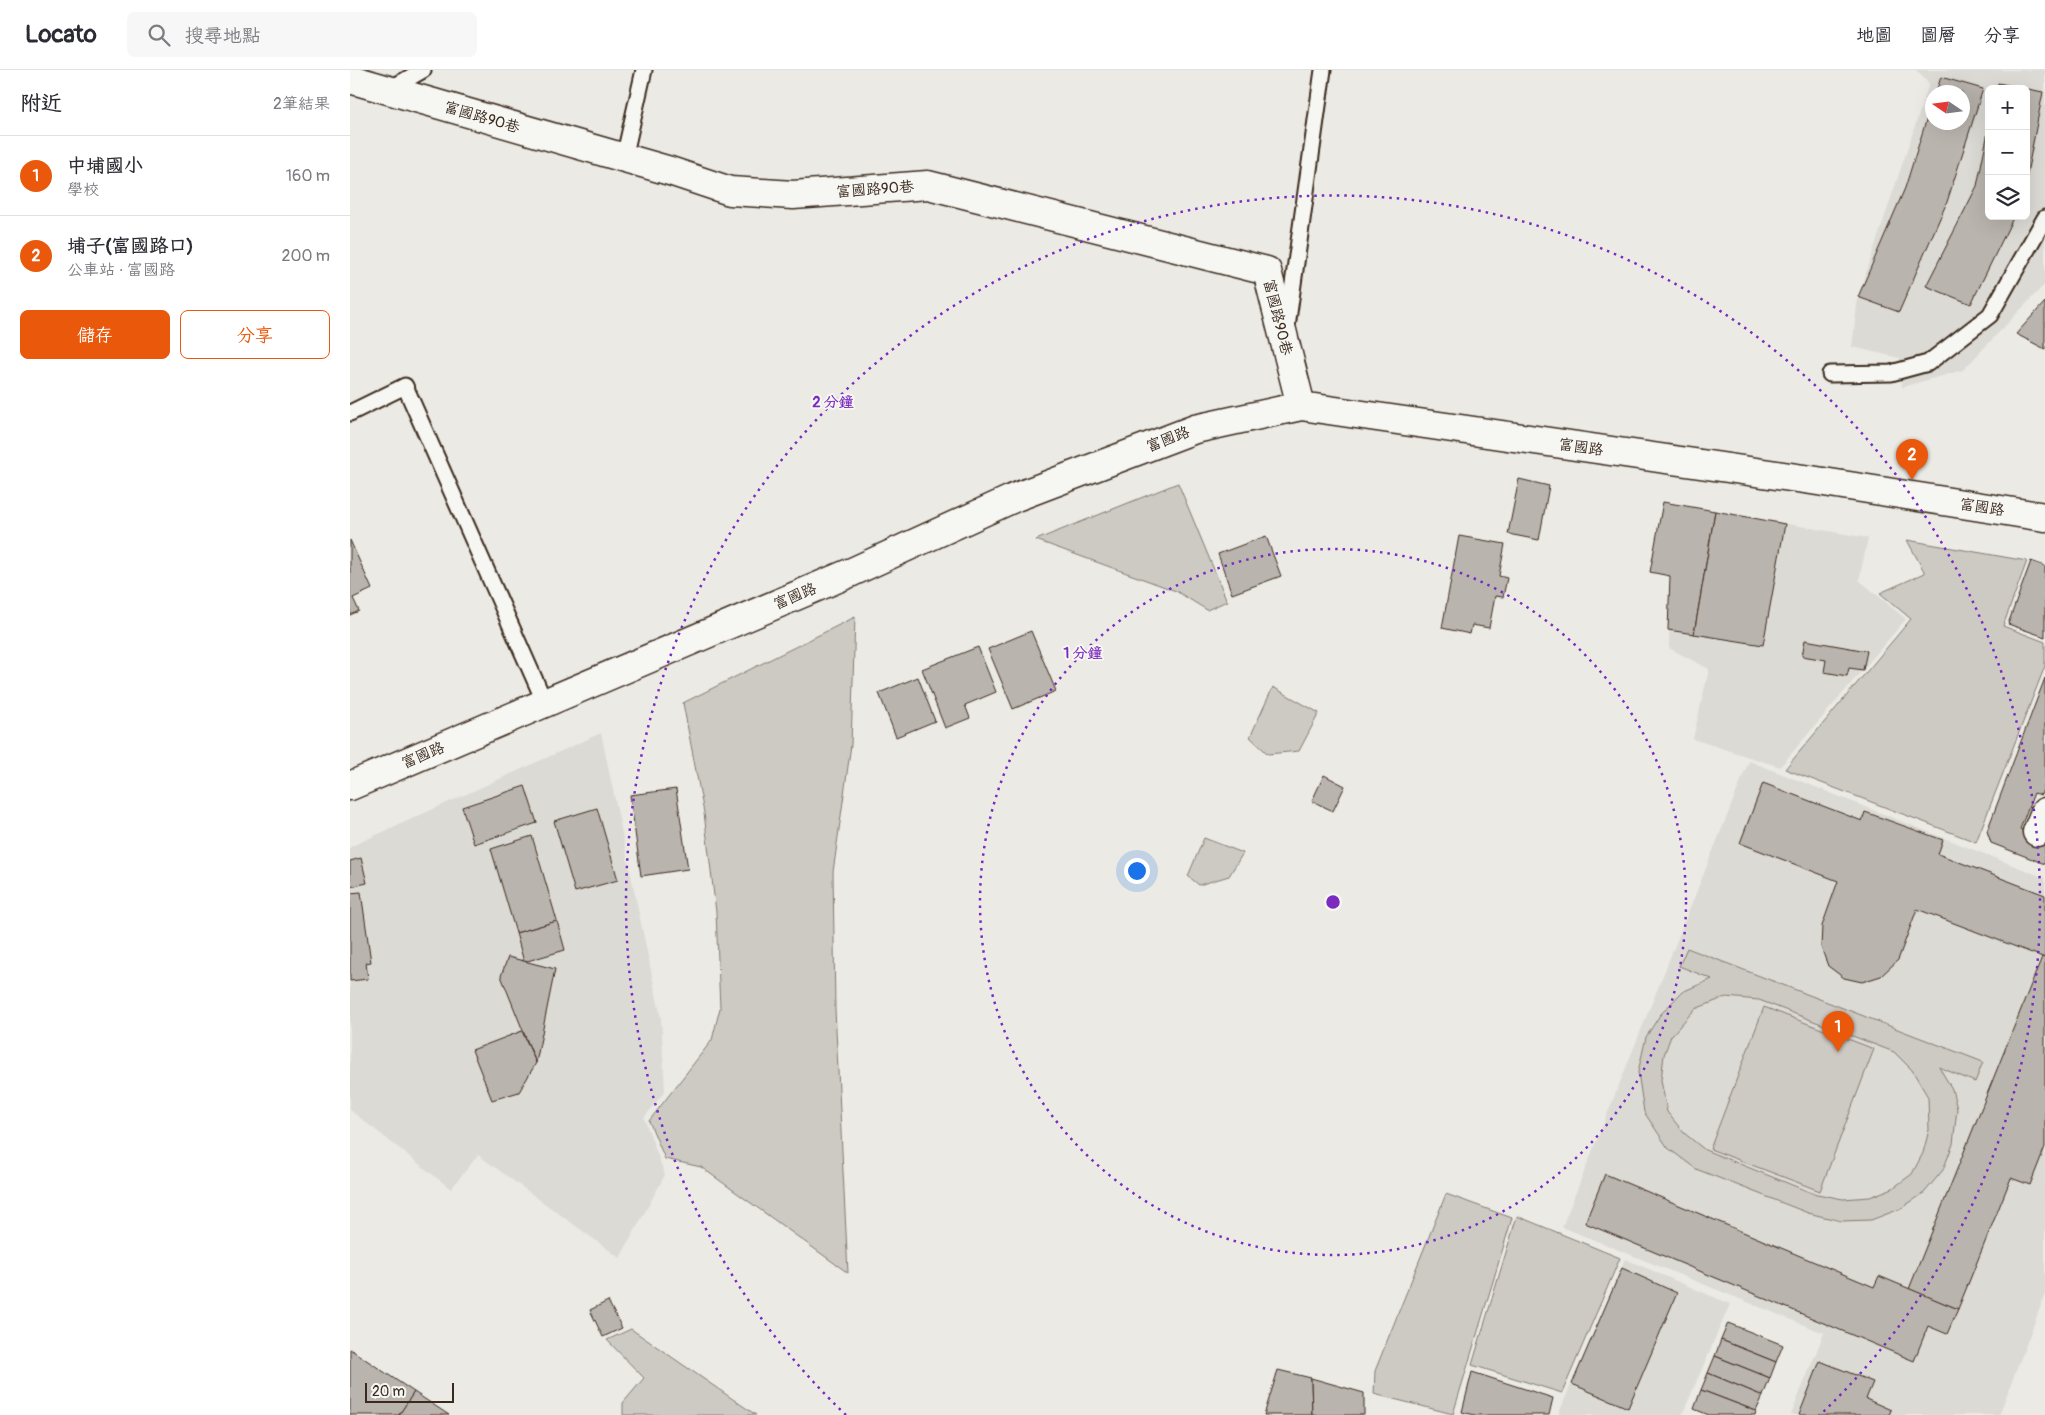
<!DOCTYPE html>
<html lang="zh-TW">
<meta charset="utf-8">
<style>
:root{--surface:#fff;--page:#f7f7f7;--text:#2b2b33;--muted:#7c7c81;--line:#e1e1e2;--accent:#ea580c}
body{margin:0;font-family:Pangolin,"LXGW WenKai TC",sans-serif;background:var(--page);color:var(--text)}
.controls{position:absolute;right:15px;top:15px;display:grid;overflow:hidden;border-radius:8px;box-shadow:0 5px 20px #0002}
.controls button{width:45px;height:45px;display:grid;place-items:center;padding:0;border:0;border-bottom:1px solid var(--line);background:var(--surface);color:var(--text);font:25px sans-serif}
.compass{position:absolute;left:1575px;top:15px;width:45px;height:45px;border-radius:50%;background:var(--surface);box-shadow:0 5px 20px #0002;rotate:283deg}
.scale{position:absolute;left:15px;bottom:12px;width:89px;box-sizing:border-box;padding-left:5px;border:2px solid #3b2a1e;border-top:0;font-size:14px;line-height:18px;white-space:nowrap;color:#3b2a1e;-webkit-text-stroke:4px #f6f6f2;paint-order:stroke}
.you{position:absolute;left:786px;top:800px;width:18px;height:18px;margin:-12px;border:4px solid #fff;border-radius:50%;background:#1a73e8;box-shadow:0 0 0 8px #1a73e833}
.badge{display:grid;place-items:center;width:32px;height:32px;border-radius:50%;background:var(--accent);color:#fff;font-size:16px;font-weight:700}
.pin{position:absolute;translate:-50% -41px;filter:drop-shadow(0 1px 2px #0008)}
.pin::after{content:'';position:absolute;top:26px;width:18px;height:15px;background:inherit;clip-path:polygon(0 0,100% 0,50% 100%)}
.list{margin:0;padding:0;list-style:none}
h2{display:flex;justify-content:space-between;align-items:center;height:65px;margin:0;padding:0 20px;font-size:21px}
h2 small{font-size:16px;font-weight:400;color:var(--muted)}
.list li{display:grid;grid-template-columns:32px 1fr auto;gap:15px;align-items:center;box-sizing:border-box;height:80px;padding:0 20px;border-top:1px solid var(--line)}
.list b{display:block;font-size:19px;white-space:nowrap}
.list p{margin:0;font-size:16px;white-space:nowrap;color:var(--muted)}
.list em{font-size:16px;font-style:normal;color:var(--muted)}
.actions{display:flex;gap:10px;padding:15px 20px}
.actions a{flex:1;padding:11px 0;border:1px solid var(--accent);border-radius:8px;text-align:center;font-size:18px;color:var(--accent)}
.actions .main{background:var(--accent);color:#fff}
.icon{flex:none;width:28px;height:28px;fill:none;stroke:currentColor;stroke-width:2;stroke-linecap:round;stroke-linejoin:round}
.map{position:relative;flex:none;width:1695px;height:1345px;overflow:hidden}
header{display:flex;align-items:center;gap:30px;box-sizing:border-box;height:70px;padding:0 25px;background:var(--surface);border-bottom:1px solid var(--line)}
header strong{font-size:24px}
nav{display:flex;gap:28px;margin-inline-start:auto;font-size:18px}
.search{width:350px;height:45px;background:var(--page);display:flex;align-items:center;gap:12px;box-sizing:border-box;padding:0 18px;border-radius:8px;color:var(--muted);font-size:19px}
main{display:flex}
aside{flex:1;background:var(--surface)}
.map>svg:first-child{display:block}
.built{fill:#dcdad4;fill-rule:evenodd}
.green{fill:#cdcac4;stroke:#847a71;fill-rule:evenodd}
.building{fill:#bab4ae;stroke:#3b2a1e}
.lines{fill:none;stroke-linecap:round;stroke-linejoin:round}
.lane-casing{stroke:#3b2a1e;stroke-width:19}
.street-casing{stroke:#3b2a1e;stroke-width:31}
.secondary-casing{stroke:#3b2a1e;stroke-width:31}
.lane{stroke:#f6f6f2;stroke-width:15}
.street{stroke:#f6f6f2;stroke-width:28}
.secondary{stroke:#f6f6f2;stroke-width:28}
.ring{fill:none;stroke:#7b2cbf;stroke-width:2.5;stroke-dasharray:2.5 5}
.labels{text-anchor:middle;stroke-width:4;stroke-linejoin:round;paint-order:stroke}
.street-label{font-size:15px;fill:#3b2a1e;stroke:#f6f6f2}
.centre{fill:#7b2cbf;stroke:#f6f6f2;stroke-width:2.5}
.ring-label{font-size:15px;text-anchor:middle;font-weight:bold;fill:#7b2cbf;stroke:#f6f6f2;stroke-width:4;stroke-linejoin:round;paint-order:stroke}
</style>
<header>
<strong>Locato</strong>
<div class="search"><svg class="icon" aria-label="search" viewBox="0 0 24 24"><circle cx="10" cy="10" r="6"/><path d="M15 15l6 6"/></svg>搜尋地點</div>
<nav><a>地圖</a><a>圖層</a><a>分享</a></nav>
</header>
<main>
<aside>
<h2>附近<small>2筆結果</small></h2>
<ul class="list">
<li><span class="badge">1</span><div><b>中埔國小</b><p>學校</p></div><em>160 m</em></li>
<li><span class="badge">2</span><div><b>埔子(富國路口)</b><p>公車站 · 富國路</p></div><em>200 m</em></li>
</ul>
<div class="actions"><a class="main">儲存</a><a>分享</a></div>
</aside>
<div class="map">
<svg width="1695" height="1345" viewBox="0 0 1695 1345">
<rect width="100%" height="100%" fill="#ebeae5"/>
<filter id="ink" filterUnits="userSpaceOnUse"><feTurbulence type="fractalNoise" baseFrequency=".02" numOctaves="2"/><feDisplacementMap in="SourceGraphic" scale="10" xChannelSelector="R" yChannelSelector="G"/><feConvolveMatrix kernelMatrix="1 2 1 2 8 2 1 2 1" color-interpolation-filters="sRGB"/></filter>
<g filter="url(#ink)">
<g class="built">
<path d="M1566 0H1695V214L1613 300 1552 317 1550 288 1502 277 1508 227 1579 14ZM1639 19H1676V146H1639ZM1582 22H1612V52H1582Z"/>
<polygon points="1313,432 1518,468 1509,510 1556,549 1430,697 1343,669 1359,599 1319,578 1320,507 1300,502"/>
<polygon points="251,663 311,948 315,1021 294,1048 315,1105 270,1188 128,1085 101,1119 0,1040 0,777"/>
<polygon points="1399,691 1695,808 1695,1225 1649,1345 1441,1345 1474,1263 1212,1157"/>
<polygon points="1275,1189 1380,1234 1332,1345 1208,1345"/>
</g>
<g class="green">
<polygon points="828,413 877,531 857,540 826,521 686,470"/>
<polygon points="1557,470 1677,491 1653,556 1695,572 1695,596 1626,772 1435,699 1561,549 1530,523 1575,503"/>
<polygon points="505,547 501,675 483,802 485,939 498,1203 351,1097 315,1089 299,1051 362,970 370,938 366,842 354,743 333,633"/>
<polygon points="923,617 969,643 949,681 918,684 900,667"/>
<polygon points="854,768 893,783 879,806 849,815 838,806"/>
<path d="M1337 878 1633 992 1625 1012 1589 997 1602 1019 1607 1039 1603 1074 1593 1100 1574 1123 1550 1139 1521 1150 1491 1151 1458 1143 1346 1099 1318 1078 1294 1042 1288 1002 1296 967 1310 945 1332 922 1362 909 1329 896ZM1376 927 1409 930 1544 982 1562 1000 1578 1027 1579 1060 1573 1083 1562 1104 1543 1118 1520 1127 1493 1129 1462 1123 1355 1080 1334 1063 1317 1042 1311 1010 1314 985 1321 966 1345 939Z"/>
<polygon points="1414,937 1524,979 1470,1121 1360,1079"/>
<polygon points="1096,1124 1162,1148 1103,1344 1024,1324 1025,1301"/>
<polygon points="1167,1146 1270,1188 1212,1323 1122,1295"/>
<polygon points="281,1259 406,1345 273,1345 273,1333 294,1308 257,1270"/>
</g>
<g class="building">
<polygon points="1591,7 1633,19 1597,132 1549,242 1508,227 1555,118 1582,32 1582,52 1612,52 1612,22 1586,22"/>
<polygon points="1648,13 1693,22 1676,109 1676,19 1647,19"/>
<polygon points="1639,57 1639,146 1664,146 1621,234 1576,216 1627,116"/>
<polygon points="1695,232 1695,279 1666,264"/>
<polygon points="1169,409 1199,416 1189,470 1158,464"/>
<polygon points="1313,432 1365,441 1344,564 1318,560 1320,506 1300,502"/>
<polygon points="1365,441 1435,454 1413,575 1344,564"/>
<polygon points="916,466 931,506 882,524 868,484"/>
<polygon points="1109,466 1155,474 1149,506 1157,508 1153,527 1145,526 1139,558 1122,555 1120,564 1092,558"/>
<polygon points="0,470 22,519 3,528 9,541 0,545"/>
<polygon points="1681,491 1695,496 1695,567 1658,554"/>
<polygon points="681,561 706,621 663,639 638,579"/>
<polygon points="1455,570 1517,581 1513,600 1499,598 1497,606 1474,602 1476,590 1452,586"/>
<polygon points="628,577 646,622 615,635 620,648 595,658 572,599"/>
<polygon points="568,607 585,651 546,667 529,623"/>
<polygon points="1695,608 1695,714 1691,725 1684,723 1670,759 1695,769 1695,794 1641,773 1637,761"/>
<polygon points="974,705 995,716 983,741 962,731"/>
<polygon points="1413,713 1512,751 1515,742 1593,770 1588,784 1695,825 1695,888 1567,839 1548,890 1531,906 1512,912 1494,908 1478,896 1471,877 1472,856 1488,811 1390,773"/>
<polygon points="175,716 187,753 124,774 112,737"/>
<polygon points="326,719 338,799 291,806 280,725"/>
<polygon points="247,738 268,810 225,822 204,751"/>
<polygon points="182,766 207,851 166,863 141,779"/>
<polygon points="11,788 17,813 0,817 0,791"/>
<polygon points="11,822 21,892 16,893 18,909 0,911 0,823"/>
<polygon points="207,851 215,880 174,892 166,863"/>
<polygon points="158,887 205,899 186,993 151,906"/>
<polygon points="1692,887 1695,888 1695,1077 1680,1115 1661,1108 1608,1239 1559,1219"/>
<polygon points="172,961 186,993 169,1022 142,1030 122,980"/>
<polygon points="1255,1104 1524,1217 1529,1206 1608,1239 1597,1264 1578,1256 1564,1291 1235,1153"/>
<polygon points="1272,1198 1327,1223 1278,1338 1222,1314"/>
<polygon points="258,1231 272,1258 253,1267 240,1240"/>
<polygon points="1378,1253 1433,1275 1426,1292 1371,1270"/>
<polygon points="1371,1270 1426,1292 1420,1308 1365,1286"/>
<polygon points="0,1279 64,1322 49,1345 0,1345"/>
<polygon points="1365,1286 1420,1308 1413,1326 1358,1303"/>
<polygon points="1470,1291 1523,1312 1516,1329 1541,1340 1539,1345 1449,1345"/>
<polygon points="928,1300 961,1308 962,1345 914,1345"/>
<polygon points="1122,1302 1203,1328 1199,1345 1125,1345 1112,1342"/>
<polygon points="1358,1303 1413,1326 1406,1341 1351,1320"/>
<polygon points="961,1308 1014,1323 1014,1345 962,1345"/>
<polygon points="1351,1320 1406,1341 1405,1345 1359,1345 1344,1339"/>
<polygon points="64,1322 99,1345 49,1345"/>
</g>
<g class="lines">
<defs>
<g id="lane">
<polyline points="38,20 73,0"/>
<polyline points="274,88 294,0"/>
<polyline points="937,257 973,0"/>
<polyline points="1480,304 1541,303 1578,293 1640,245 1695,148"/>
<polyline points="0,343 55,316 195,633"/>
</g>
<g id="street">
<polyline points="0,9 320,101 380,121 443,125 578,115 917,201 951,336"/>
<polyline points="1687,762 1695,742"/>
</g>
<polyline id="secondary" points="0,716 502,502 666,427 845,359 951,336 1461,410 1695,447"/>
</defs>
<use href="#lane" class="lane-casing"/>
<use href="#street" class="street-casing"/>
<use href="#secondary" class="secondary-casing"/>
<use href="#lane" class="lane"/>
<use href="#street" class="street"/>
<use href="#secondary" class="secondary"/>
</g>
</g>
<g class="ring">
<circle cx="983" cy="832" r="353"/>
<path d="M496 1345A707 707 0 1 1 1470 1345"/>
</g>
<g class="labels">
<g class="street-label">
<text transform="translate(132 47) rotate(16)" y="5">富國路90巷</text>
<text transform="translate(525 119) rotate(-4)" y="5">富國路90巷</text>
<text transform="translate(928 247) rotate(76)" y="5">富國路90巷</text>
<text transform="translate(818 369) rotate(-21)" y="5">富國路</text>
<text transform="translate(1231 377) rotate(8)" y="5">富國路</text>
<text transform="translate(1632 437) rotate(9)" y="5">富國路</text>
<text transform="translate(445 526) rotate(-23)" y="5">富國路</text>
<text transform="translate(73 685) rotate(-23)" y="5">富國路</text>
</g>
</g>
<circle cx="983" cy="832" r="8" class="centre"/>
<g class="ring-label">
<text x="483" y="337">2 分鐘</text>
<text x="733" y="588">1 分鐘</text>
</g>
</svg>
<div class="controls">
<button>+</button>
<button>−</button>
<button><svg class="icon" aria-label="layers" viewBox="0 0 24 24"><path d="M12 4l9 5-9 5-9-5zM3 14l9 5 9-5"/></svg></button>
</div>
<svg class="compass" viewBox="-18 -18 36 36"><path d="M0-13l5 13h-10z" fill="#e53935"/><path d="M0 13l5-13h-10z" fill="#7c7c81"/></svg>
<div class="scale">20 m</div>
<div class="you"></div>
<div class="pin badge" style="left:1488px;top:982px">1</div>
<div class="pin badge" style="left:1562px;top:410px">2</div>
</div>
</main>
